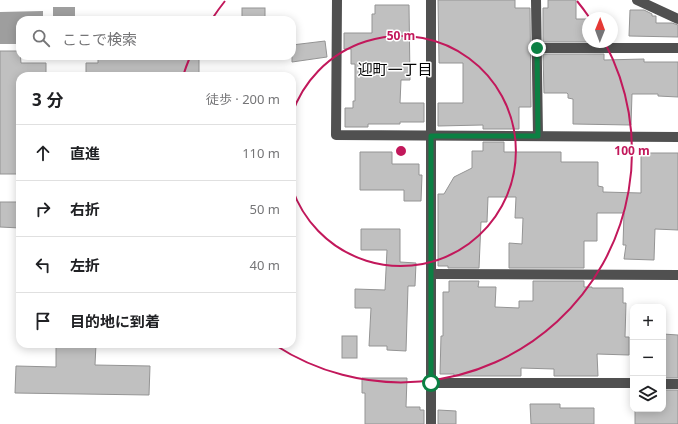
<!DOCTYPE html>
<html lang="ja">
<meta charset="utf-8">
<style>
:root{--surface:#fff;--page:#f6f6f6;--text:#202124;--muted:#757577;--line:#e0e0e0}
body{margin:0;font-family:"Noto Sans","Noto Sans JP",sans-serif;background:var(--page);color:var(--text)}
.controls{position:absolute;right:12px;bottom:12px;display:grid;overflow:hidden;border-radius:8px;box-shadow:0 2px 10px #0003}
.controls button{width:36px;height:36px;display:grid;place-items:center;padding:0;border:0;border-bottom:1px solid var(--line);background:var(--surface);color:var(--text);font:20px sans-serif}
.compass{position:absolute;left:582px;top:12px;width:36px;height:36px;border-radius:50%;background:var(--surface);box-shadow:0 2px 10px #0003;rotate:1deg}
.stop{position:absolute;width:12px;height:12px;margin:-9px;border:3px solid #0b8043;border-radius:50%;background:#fff}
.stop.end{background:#0b8043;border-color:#fff;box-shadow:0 1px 4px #0008}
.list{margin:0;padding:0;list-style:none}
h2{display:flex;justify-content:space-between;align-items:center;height:52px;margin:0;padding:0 16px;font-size:17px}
h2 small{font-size:13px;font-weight:400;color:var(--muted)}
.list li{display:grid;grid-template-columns:26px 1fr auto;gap:12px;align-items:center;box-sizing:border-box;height:56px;padding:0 16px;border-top:1px solid var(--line)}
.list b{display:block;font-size:15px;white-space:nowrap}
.list em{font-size:13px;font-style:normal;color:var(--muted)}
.icon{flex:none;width:22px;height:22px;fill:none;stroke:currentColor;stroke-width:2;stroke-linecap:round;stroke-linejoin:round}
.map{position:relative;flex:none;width:678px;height:424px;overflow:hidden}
.search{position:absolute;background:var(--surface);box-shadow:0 2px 10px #0003;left:16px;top:16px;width:280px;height:44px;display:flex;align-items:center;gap:10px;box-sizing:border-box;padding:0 14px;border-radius:12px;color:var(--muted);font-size:15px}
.panel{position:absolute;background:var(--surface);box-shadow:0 2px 10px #0003;left:16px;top:72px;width:280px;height:276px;border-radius:12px}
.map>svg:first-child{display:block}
.water{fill:#9e9e9e}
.building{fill:#c0c0c0;stroke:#949494}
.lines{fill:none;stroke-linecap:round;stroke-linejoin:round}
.minor{stroke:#505050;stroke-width:10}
.route{stroke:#0b8043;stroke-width:5}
.ring{fill:none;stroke:#c2185b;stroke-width:2}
.labels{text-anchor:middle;stroke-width:3;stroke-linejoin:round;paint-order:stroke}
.neighbourhood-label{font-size:15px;fill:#000;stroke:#fff}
.centre{fill:#c2185b;stroke:#fff;stroke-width:2}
.ring-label{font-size:12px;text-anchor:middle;font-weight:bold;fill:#c2185b;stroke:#fff;stroke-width:3;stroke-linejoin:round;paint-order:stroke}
</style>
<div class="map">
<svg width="678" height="424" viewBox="0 0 678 424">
<rect width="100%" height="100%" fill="#fff"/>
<g class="water">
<rect x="53" y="7" width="22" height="13"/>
<polygon points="43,11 43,20 20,20 20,44 0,44 0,12"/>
</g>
<g class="building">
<polygon points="438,0 515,0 515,8 530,8 531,107 519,107 519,129 483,129 483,125 438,126 438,103 463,103 463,63 439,63"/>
<polygon points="548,0 576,0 576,19 588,19 588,42 543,42 543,8 548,8"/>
<polygon points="375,5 409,5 410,80 401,80 400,103 424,103 424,122 400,122 400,124 368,124 368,127 345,127 345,108 353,108 353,101 355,101 355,64 351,64 351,49 344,49 344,33 372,33 372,14 375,14"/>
<rect x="242" y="8" width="23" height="12"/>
<polygon points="630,10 644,10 652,14 652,16 656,16 656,23 672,23 678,25 678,37 629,36"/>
<polygon points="325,41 327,57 292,62 292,45"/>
<polygon points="0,51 20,51 21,63 46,63 46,76 20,76 20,174 0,174"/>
<polygon points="543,54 604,54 604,60 644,59 644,62 678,62 678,97 658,96 658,94 632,94 631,125 573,124 573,99 568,98 568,94 567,93 544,93"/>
<polygon points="98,56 199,56 199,76 86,76 86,63 98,63"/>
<polygon points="483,142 504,142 504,152 561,152 561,162 598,162 598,186 603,187 603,192 641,193 641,153 678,153 678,230 655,229 654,260 624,259 626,245 623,245 624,213 597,213 597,241 584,241 584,268 509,268 509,243 522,244 523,218 515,218 516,197 488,197 487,222 481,222 479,268 448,268 448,266 438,266 438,194 444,194 454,177 472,168 472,151 483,151"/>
<polygon points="360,152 392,152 392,164 419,164 419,175 422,175 421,201 404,201 404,190 360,190"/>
<polygon points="0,202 20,202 20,228 0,227"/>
<polygon points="361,229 400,229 400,262 416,263 415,286 408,286 406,351 387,350 387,346 369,346 371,308 355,308 355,289 385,290 387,250 361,250"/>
<polygon points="449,281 479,281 478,287 496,287 495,307 519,308 519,301 533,301 533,281 584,281 584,287 592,287 592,288 623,288 623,303 626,303 625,337 629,337 629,355 597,354 598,376 554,376 554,369 521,368 521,376 454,376 454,374 440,374 441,336 443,336 443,292 449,292"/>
<polygon points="663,334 678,335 678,378 663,378"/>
<rect x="342" y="336" width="15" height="22"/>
<polygon points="56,344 96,344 95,365 150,366 149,395 15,393 16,366 56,367"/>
<polygon points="362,378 407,378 406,407 420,407 420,410 424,410 424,424 365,424 365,393 362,393"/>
<polygon points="663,390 678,390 678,424 635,424 635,409 663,409"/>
<polygon points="530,404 560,404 560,408 594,408 594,424 531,424"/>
<polygon points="438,410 456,411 456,424 438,424"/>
</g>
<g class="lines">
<g class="minor">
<polyline points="337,0 336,135 678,137"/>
<polyline points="536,0 538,136"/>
<polyline points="637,0 678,19"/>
<polyline points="537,48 678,48"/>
<polyline points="431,274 678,275"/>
<polyline points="431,383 633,383"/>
<polyline points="663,384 678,384"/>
<polyline points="431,424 431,0"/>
</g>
</g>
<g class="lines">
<polyline class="route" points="431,383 431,136 538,136 537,48"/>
</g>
<g class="ring">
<path d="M292 114A115 115 0 1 1 292 188"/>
<path d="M183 76A231 231 0 0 1 190 57M212 19A231 231 0 0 1 225 1M577 1A231 231 0 0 1 589 17M605 43A231 231 0 0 1 275 345"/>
</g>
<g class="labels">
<g class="neighbourhood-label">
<text x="395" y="75">迎町一丁目</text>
</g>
</g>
<circle cx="401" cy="151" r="6" class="centre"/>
<g class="ring-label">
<text x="401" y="40">50 m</text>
<text x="632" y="155">100 m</text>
</g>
</svg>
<div class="controls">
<button>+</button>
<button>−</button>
<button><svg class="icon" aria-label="layers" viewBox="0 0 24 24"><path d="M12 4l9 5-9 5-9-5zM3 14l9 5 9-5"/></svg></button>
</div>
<svg class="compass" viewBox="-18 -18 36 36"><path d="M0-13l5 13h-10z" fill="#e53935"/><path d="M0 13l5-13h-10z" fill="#757577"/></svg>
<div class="stop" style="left:431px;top:383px"></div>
<div class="stop end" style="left:537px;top:48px"></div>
<div class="search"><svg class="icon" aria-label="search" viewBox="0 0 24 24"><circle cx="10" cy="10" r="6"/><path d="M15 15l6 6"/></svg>ここで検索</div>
<section class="panel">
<h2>3 分<small>徒歩 · 200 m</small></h2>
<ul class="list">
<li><svg class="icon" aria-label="ahead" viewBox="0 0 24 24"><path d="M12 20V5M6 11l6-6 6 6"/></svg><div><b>直進</b></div><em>110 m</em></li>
<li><svg class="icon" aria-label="right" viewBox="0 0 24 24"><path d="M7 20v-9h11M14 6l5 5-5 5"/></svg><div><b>右折</b></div><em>50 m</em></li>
<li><svg class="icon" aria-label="left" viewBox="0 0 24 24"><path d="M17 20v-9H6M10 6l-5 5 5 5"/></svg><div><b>左折</b></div><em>40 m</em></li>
<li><svg class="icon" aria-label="arrive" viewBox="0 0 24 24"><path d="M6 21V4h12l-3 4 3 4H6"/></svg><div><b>目的地に到着</b></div></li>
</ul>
</section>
</div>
